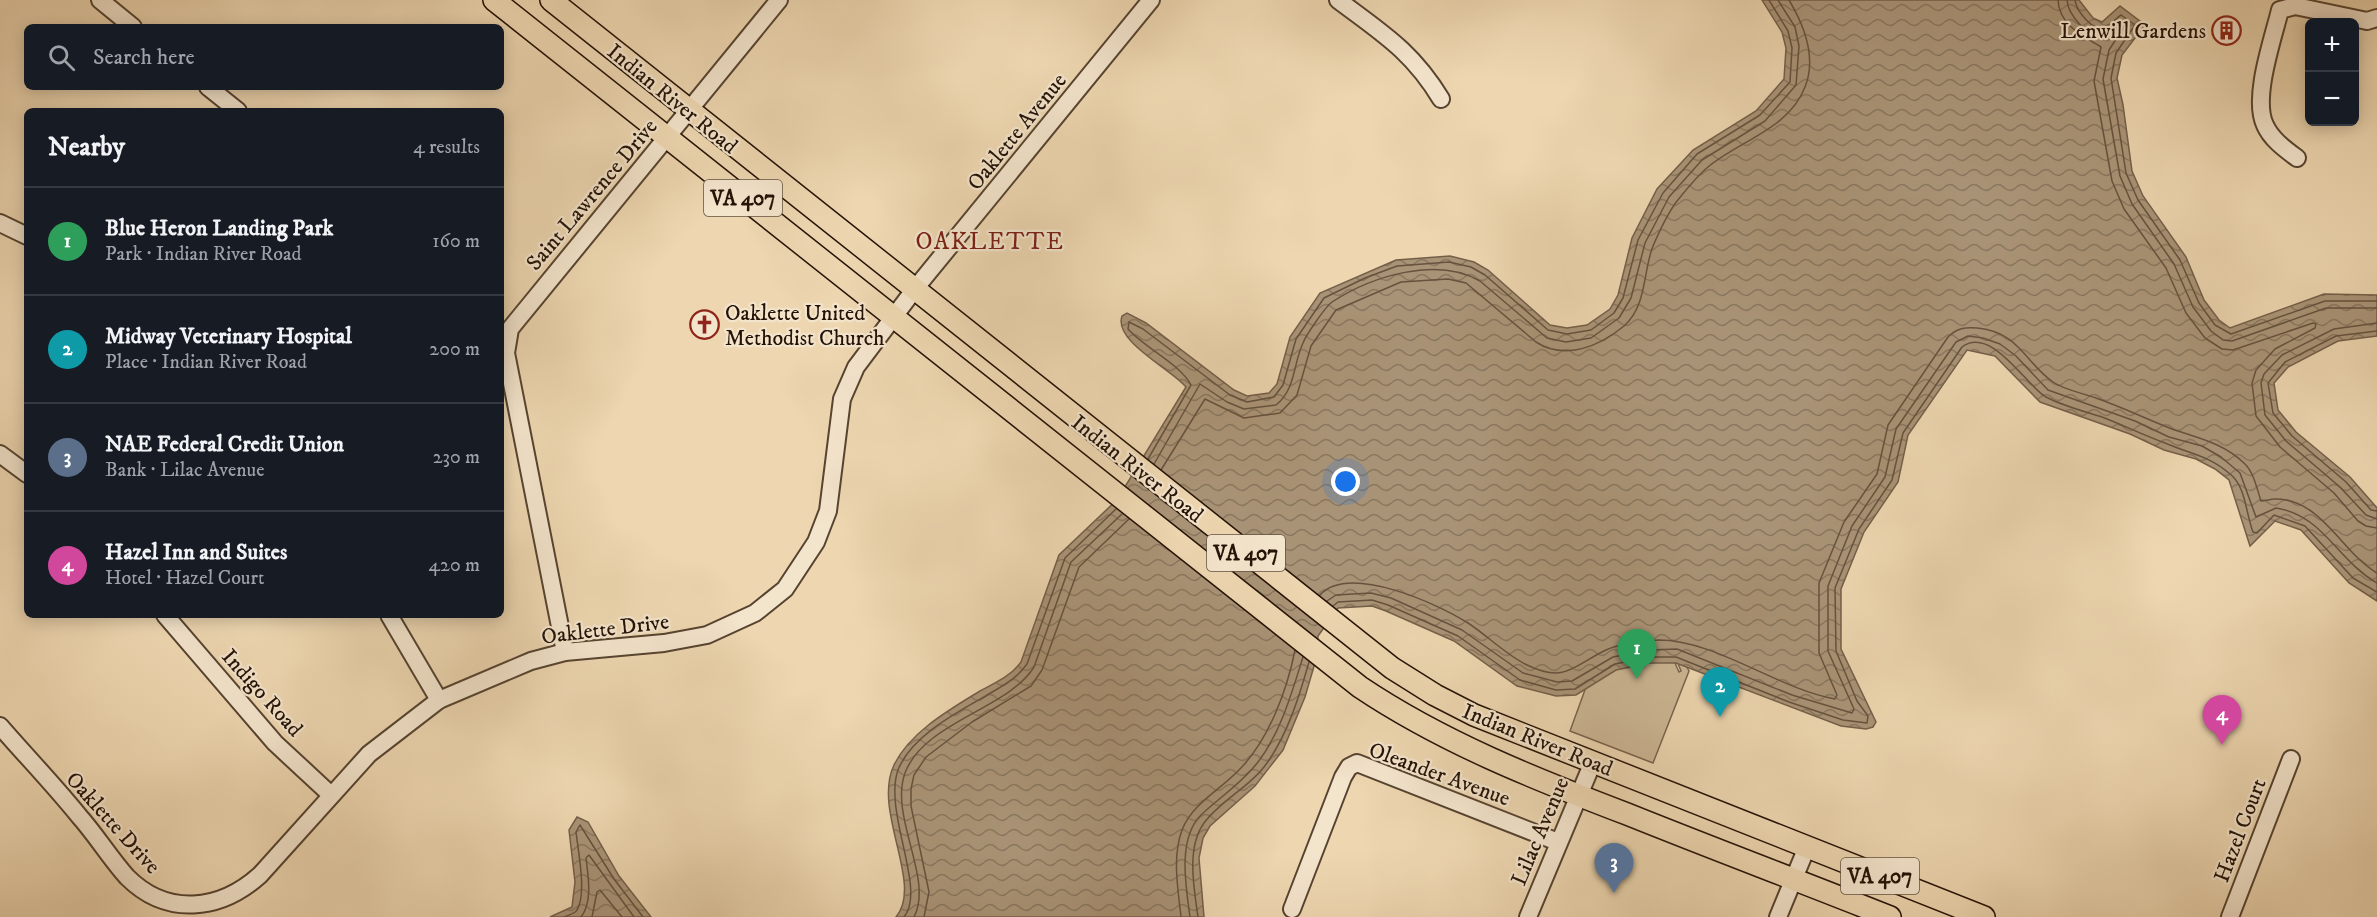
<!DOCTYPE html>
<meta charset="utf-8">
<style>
:root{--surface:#171b24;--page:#242831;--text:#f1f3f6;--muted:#9ea1a6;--line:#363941;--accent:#c59692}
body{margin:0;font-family:"IM FELL DW Pica",serif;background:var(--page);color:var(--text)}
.controls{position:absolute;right:18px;top:18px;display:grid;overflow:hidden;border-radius:9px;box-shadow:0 3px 15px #0003}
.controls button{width:54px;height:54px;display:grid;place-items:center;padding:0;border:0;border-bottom:2px solid var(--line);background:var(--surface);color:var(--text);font:30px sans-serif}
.you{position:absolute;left:1346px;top:482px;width:21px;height:21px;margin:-15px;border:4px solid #fff;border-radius:50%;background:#1a73e8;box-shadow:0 0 0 9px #1a73e833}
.badge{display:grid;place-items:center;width:39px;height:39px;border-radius:50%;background:var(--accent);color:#fff;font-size:20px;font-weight:700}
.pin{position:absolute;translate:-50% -50px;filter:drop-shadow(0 2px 3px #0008)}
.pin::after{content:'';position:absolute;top:32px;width:21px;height:18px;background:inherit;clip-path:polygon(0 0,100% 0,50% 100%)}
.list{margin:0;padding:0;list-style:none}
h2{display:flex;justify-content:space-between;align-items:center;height:78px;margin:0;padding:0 24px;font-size:26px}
h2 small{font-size:20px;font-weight:400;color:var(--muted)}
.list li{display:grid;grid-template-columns:39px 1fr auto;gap:18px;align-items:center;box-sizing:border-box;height:108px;padding:0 24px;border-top:2px solid var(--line)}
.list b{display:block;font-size:22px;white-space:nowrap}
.list p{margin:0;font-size:20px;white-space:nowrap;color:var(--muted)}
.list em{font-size:20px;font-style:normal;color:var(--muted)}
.icon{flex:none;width:33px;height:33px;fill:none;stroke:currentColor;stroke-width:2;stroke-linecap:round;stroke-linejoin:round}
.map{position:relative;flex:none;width:2377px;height:917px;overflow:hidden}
.search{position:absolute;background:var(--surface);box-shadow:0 3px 15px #0003;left:24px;top:24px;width:480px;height:66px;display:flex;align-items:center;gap:15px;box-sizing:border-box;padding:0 21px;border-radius:9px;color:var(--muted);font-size:22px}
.panel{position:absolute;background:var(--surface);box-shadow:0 3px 15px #0003;left:24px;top:108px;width:480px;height:510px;border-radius:9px}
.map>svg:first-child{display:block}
.park{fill:#cbb593;stroke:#78644c;stroke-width:1.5}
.water{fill:url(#water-waves);stroke:#745f49;stroke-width:1.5}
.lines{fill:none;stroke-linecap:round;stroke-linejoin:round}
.shore{stroke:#66523e;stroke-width:1.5}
.minor-casing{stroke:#564330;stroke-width:20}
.major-casing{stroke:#241206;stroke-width:24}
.minor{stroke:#f3e4cc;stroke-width:16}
.major{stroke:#edd6b0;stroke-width:21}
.labels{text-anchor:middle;stroke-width:4.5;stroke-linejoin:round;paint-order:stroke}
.shield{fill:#f3e4cc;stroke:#625141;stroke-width:1.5}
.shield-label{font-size:21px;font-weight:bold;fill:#241206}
.poi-label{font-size:22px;fill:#241206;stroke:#f3e4cc;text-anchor:end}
.street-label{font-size:22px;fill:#241206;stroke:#f3e4cc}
.neighbourhood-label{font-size:24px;letter-spacing:1.5px;fill:#7a1f14;stroke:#f3e4cc}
</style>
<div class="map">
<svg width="2377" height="917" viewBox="0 0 2377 917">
<defs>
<pattern id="water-waves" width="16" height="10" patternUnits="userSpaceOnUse" patternTransform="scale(1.5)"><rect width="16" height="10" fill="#a99376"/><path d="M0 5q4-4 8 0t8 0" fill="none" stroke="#89775f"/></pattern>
</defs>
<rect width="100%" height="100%" fill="#edd6b0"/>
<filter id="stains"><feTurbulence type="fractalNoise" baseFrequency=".00333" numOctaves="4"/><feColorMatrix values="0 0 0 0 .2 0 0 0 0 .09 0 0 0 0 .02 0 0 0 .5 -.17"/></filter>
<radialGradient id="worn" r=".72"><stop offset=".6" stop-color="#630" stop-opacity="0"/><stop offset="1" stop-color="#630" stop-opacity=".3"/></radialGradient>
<polygon class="park" points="1659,616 1689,671 1653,763 1570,731 1606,632 1664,638 1679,672 1681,671"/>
<g class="water">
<path d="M1762 0H2079L2093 18 2102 22 2120 6 2145 25 2122 55 2117 78 2123 105 2132 171 2143 196 2186 257 2204 300 2219 320 2230 328 2324 294 2377 295V336L2338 341 2288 367 2274 383 2278 410 2296 432 2350 477 2377 508V601L2349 583 2301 530 2275 521 2250 546 2229 480 2215 469 2196 459 2164 450 2130 434 2040 402 1995 356 1967 350 1908 435 1898 482 1864 532 1841 589V649L1876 722 1873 727 1866 729 1841 726 1676 663H1650L1616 670 1576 695 1556 696 1517 686 1454 641 1386 611 1372 606 1338 608 1318 636 1317 656 1305 697 1283 750 1255 786 1210 826 1203 838 1199 858 1204 917H896C924 884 872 811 894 765 910 732 949 710 980 691 995 683 1011 676 1021 662L1059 555 1122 495 1126 485 1186 387C1171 369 1113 341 1122 316L1127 313 1146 323 1234 390 1247 396 1269 393 1277 384 1290 337 1320 293 1396 260 1450 256 1474 262 1488 270 1550 325 1567 328 1587 325 1610 309 1618 295 1632 238 1657 189 1693 150 1756 111 1784 79 1786 48 1782 32Z"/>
<polygon points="577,817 588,822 619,876 651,917 550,917 572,907 575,882 569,830"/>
</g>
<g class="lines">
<g class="shore">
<path d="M2058 0C2059 25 2083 36 2101 47L2094 81 2112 181 2124 209 2166 268 2186 313 2205 338 2222 349 2233 350 2313 323 2316 324 2315 328 2275 349 2256 370 2252 383 2256 416 2280 447 2334 493 2358 521 2366 526 2377 528"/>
<path d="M2067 0C2068 14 2087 38 2103 36 2110 35 2115 29 2120 25L2124 27 2109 50 2103 79 2120 176 2132 204 2174 264 2193 307 2211 331 2223 340 2232 341 2326 308H2377"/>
<path d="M2075 0C2076 10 2093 33 2105 27 2111 25 2116 18 2121 15L2135 25 2116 53 2111 78 2126 173 2138 200 2180 260 2199 303 2215 325 2231 334 2325 301H2377"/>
<polyline points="2377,323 2334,329 2282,355 2264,374 2261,383 2265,415 2286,441 2340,487 2366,515 2377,519"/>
<polyline points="2377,331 2336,336 2285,362 2268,383 2273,413 2292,436 2346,482 2371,510 2377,511"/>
<path d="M1148 459 1191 385C1179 363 1146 349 1128 329L1129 322 1143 329 1230 395 1247 402 1274 397 1283 385 1296 339 1324 298 1365 278 1397 266 1449 262 1471 267 1485 275 1548 330 1567 334 1591 330 1614 313 1623 298 1638 240 1663 193 1697 154 1760 115 1790 82 1792 48 1788 31 1769 0"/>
<path d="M1154 464 1200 384 1227 402 1244 409 1276 405C1296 389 1293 364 1303 343 1306 335 1326 306 1332 302 1372 276 1437 256 1480 281L1547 338 1566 342 1591 338 1619 318 1631 298 1645 243 1669 197 1702 160 1765 121 1796 85 1799 46 1795 27 1778 0"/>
<path d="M1161 470 1205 399 1244 418 1280 413 1297 395 1311 346 1336 310 1401 282 1448 279 1466 283 1536 342C1565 361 1600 346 1624 326 1647 306 1643 271 1653 246 1659 232 1668 213 1677 201 1686 190 1697 176 1708 167 1739 141 1789 129 1805 87 1817 57 1804 25 1789 0"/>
<path d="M1320 595C1349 563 1438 604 1468 623 1488 636 1506 655 1527 665 1566 684 1574 665 1606 650 1621 643 1643 641 1659 640 1716 640 1778 689 1835 699L1837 695 1819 653V583L1844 522 1877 474 1888 425 1948 337C1957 328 1965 327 1977 328 2020 332 2025 363 2053 382 2064 390 2083 393 2096 398 2122 407 2146 419 2172 429 2198 438 2224 443 2245 464 2254 473 2257 489 2261 501 2266 501 2270 499 2275 499 2322 499 2341 552 2377 573"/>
<path d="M1327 601 1336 595 1371 593 1391 598 1462 630 1523 673 1557 682 1572 681 1613 657 1648 650 1677 649 1792 695 1852 713 1854 709 1828 651V586L1852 526 1885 477 1896 429 1956 342 1968 336 1983 338 2000 344 2016 356 2048 390 2135 421 2169 437 2202 446 2221 457 2240 473 2256 517 2276 508C2323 515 2337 560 2377 583"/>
<path d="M1333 606 1338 602 1372 600 1388 605 1458 636 1520 680 1556 690 1575 689 1615 664 1649 657H1676L1789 702 1843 720 1867 723 1868 716 1857 701 1836 651 1835 588 1859 529 1892 480 1903 433 1962 347C1992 325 2027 387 2046 397 2063 406 2083 411 2102 417 2123 425 2143 435 2165 443 2190 454 2208 455 2230 474 2246 486 2246 515 2253 532L2257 533 2274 515 2305 526 2353 578 2377 592"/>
<path d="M564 917C568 915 575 914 577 910 587 894 578 850 576 832L580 825 614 879 643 917"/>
<path d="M581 917C593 902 588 875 586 858L589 855 634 917"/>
<polyline points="592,917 597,892 600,890 622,917"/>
<path d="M904 917C927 890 883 812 898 770 911 737 954 714 984 697 1000 687 1016 680 1027 664L1065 558 1116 509"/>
<path d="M914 917C934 879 889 817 905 773 924 722 1008 709 1034 667L1071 562 1122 514"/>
<polyline points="924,917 929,892 911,806 911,789 914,775 926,757 972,722 1031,686 1042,670 1079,567 1129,519"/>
<path d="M1181 917C1178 889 1172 857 1182 830 1192 804 1220 790 1239 770 1268 741 1287 691 1295 650"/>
<path d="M1190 917C1186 887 1177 839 1201 815 1220 797 1242 783 1258 762 1281 732 1292 692 1303 657"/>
<path d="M1198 917C1194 888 1186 848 1204 823 1220 801 1248 788 1264 767 1287 737 1299 697 1309 662"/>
</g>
<defs>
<g id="minor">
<polyline points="100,0 133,27"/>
<path d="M1338 0C1382 33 1412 51 1441 99"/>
<polyline points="208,87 238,111"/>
<path d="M2297 158C2285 149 2271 139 2265 125 2252 98 2273 39 2280 10L2295 6 2367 21 2377 18"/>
<polyline points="0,223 27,236"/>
<polyline points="0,454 27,474"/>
<polyline points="165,615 275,743 331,795"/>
<polyline points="389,615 439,700"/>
<polyline points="565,652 506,353 510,329 779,0"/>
<path d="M0 726C26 756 54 785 79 816 96 835 110 858 127 877 167 917 220 911 260 875L369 754 439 700 531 661 565 652 664 643 707 635 755 613 785 589 816 542 828 511 842 399 856 367 914 290 1151 0"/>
<polyline points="1292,909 1343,777 1349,767 1357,763 1558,842"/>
<polyline points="1528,917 1593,762"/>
<polyline points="1778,917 1807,847"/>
<polyline points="2230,917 2291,759"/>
</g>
<g id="major">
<path d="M494 0 1360 687C1442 742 1535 779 1627 814 1714 849 1802 882 1890 917"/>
<polyline points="551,0 1392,668 1435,695 1474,715 1984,917"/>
</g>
</defs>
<use href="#minor" class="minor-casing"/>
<use href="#major" class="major-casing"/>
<use href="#minor" class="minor"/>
<use href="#major" class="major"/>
</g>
<defs>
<symbol id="building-ring" viewBox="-11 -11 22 22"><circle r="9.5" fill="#f3e4cc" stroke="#8f2418" stroke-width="1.5"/><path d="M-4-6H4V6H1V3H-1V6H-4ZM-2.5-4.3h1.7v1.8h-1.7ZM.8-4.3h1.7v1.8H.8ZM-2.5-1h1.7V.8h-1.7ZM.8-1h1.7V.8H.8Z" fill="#8f2418"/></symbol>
<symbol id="church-ring" viewBox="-11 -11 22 22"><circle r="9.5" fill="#f3e4cc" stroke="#8f2418" stroke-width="1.5"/><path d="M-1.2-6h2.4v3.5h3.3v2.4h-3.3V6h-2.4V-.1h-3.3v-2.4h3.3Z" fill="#8f2418"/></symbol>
</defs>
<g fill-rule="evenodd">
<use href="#building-ring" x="2210" y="14" width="33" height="33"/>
<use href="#church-ring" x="688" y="308" width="33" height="33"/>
</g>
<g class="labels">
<g class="shield">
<rect x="704" y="180" width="78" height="36" rx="4.5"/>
<rect x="1207" y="535" width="78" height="36" rx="4.5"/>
<rect x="1841" y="858" width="78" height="36" rx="4.5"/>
</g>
<g class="shield-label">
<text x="743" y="205">VA 407</text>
<text x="1246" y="560">VA 407</text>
<text x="1880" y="883">VA 407</text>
</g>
<g class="poi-label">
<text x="2206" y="38">Lenwill Gardens</text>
<text x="725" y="320" text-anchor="start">Oaklette United<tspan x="725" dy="25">Methodist Church</tspan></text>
</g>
<g class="street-label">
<text transform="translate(673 98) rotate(39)" y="8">Indian River Road</text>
<text transform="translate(1016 131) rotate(-51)" y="8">Oaklette Avenue</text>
<text transform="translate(591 194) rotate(-50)" y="8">Saint Lawrence Drive</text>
<text transform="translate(1138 468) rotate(38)" y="8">Indian River Road</text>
<text transform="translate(605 628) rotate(-7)" y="8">Oaklette Drive</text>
<text transform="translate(263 692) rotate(48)" y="8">Indigo Road</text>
<text transform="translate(1538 739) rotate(22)" y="8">Indian River Road</text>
<text transform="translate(1440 773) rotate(20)" y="8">Oleander Avenue</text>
<text transform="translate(114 822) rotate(48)" y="8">Oaklette Drive</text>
<text transform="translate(2239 830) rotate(-69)" y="8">Hazel Court</text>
<text transform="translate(1539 831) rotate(-67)" y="8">Lilac Avenue</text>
</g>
<g class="neighbourhood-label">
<text x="990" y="249">OAKLETTE</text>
</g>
</g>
<rect width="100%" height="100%" filter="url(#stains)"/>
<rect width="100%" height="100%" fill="url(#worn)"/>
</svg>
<div class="controls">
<button>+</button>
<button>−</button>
</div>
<div class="you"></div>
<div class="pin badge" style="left:1637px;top:679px;background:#2e9e5b">1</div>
<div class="pin badge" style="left:1720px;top:717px;background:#0f9aa8">2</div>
<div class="pin badge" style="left:1614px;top:893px;background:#5c6f8a">3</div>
<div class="pin badge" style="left:2222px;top:745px;background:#d1479c">4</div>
<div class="search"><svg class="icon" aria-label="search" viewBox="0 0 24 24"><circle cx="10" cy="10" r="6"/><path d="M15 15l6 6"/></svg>Search here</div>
<section class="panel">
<h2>Nearby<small>4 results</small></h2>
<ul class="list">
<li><span class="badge" style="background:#2e9e5b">1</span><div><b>Blue Heron Landing Park</b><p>Park · Indian River Road</p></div><em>160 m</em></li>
<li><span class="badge" style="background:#0f9aa8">2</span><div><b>Midway Veterinary Hospital</b><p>Place · Indian River Road</p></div><em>200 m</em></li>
<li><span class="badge" style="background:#5c6f8a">3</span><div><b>NAE Federal Credit Union</b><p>Bank · Lilac Avenue</p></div><em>230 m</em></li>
<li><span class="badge" style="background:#d1479c">4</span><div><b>Hazel Inn and Suites</b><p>Hotel · Hazel Court</p></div><em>420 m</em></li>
</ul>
</section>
</div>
